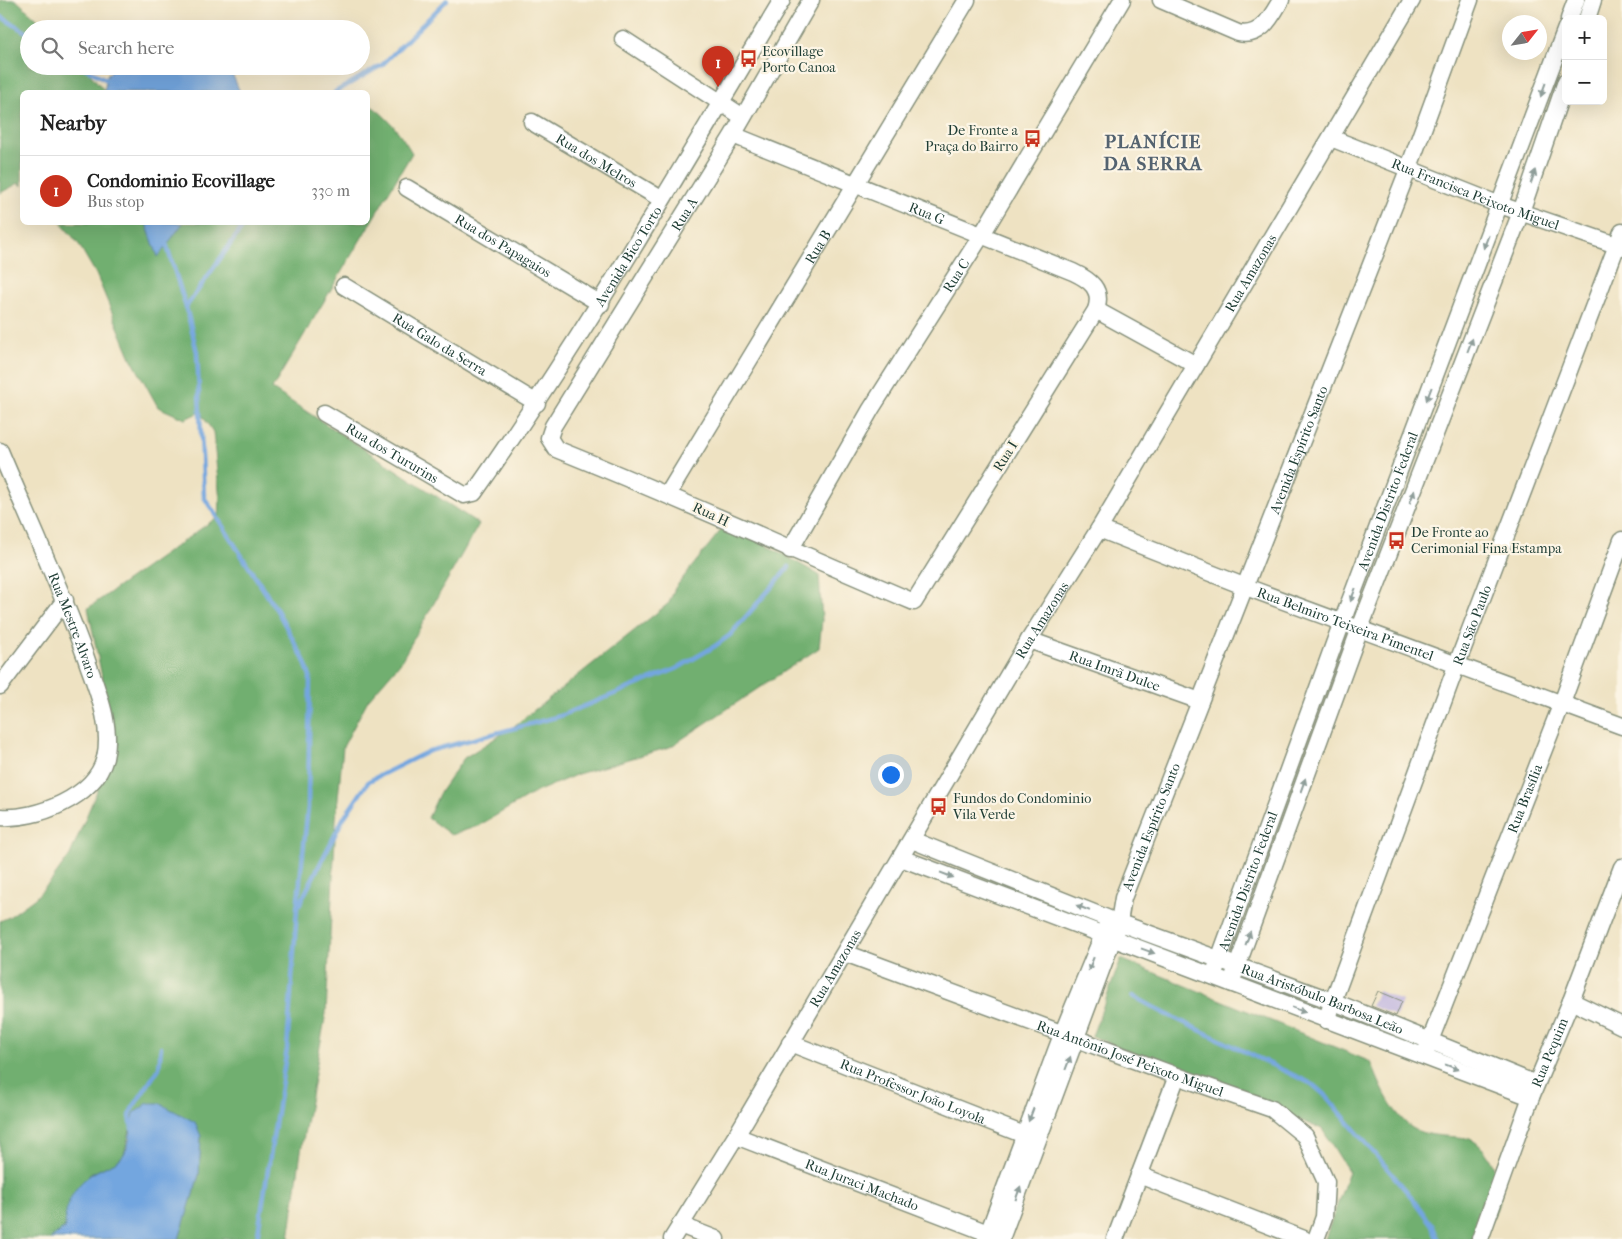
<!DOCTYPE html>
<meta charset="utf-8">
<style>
:root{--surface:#fff;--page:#f6f6f6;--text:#222;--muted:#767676;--line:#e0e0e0;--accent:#c8321e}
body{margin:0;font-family:"IM FELL French Canon",serif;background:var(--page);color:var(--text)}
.controls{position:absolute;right:15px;top:15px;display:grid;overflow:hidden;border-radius:8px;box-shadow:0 5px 20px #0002}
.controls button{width:45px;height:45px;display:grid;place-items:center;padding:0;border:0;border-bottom:1px solid var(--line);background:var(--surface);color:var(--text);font:25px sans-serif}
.compass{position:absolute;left:1502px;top:15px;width:45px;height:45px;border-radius:50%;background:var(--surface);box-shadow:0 5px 20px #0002;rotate:59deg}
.you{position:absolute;left:890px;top:774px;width:18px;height:18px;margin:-12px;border:4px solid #fff;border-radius:50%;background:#1a73e8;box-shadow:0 0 0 8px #1a73e833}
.badge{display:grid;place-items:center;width:32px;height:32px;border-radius:50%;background:var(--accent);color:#fff;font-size:16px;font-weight:700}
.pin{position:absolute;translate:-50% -41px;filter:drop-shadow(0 1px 2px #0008)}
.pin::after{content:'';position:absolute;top:26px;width:18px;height:15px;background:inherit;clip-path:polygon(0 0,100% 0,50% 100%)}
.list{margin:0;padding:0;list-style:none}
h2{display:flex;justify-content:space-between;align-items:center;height:65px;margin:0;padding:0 20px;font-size:21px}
h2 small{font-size:16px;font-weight:400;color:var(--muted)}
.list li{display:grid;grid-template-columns:32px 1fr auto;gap:15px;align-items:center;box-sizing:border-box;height:70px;padding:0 20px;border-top:1px solid var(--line)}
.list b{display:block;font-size:19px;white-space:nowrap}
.list p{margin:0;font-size:16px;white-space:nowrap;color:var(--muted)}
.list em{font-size:16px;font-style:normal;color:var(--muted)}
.icon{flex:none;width:28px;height:28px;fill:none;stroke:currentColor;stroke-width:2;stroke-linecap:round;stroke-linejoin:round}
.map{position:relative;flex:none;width:1622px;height:1239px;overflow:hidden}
.search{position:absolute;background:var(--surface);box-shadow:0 5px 20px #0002;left:20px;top:20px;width:350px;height:55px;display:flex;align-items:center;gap:12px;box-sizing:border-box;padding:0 18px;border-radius:28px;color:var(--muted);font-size:19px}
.panel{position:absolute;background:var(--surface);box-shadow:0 5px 20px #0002;left:20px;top:90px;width:350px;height:135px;border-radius:8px}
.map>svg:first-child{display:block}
.forest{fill:#71af70;stroke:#487652}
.water{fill:#73a6df;stroke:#49728a}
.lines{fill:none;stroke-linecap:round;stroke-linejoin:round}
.stream{stroke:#73a6df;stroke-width:4.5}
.building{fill:#b5aadf}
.minor-casing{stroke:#86907b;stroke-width:19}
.minor{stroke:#fff;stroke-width:16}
.oneway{fill:#8f9e9a}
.labels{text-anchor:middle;stroke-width:4.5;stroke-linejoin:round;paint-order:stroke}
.poi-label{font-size:14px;fill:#1f3d34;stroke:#fcf5e5;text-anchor:start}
.street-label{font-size:14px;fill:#1f3d34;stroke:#fcf5e5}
.district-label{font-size:19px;font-weight:bold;letter-spacing:1px;fill:#546370;stroke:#fcf5e5}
</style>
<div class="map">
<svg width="1622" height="1239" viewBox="0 0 1622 1239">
<rect width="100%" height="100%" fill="#fcf5e5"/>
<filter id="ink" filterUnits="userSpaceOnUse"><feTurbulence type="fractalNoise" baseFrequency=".02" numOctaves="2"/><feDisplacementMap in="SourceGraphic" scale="10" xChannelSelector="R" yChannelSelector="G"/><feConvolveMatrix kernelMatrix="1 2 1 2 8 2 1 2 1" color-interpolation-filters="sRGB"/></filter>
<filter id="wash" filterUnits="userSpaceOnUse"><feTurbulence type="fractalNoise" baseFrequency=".0096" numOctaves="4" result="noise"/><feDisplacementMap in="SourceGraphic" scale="20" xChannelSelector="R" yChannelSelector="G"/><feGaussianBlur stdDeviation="1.12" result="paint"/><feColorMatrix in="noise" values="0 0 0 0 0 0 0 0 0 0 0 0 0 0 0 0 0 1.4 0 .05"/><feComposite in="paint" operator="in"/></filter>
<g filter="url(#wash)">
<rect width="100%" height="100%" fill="#eee2c2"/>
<g class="forest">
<polygon points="0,0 16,0 48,29 29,29 29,66 83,66 104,90 104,92 22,92 22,186 19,183 0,193"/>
<path d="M368 104C387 115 401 134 412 153L272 389 479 524 400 663 368 700 343 747 336 819 326 1013 301 1151 289 1239H179L199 1175 201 1136 131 1126 124 1154 118 1161 90 1174 65 1218V1228L50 1239H0V921L9 917 34 899 52 880 70 855 116 746 88 608 219 516 220 500 213 432 200 412 185 419 158 407 131 358 96 274 78 243 61 223H146L158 256 183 223 368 222Z"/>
<polygon points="725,525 767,545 819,575 822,620 819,648 670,747 578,774 534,793 478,826 451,835 428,818 439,794 464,758 513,727 669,603 675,588"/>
<path d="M1121 959 1371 1062C1380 1085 1389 1107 1407 1124 1422 1138 1448 1135 1466 1138 1488 1142 1503 1182 1499 1201 1497 1213 1486 1228 1480 1239H1325L1349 1172 1322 1129 1092 1036Z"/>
</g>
<g class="water">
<polygon points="115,66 212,66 233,76 240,92 104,92 107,76"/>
<polygon points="146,223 146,222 183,223 158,257"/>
<path d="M148 1103H159L195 1122 201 1136 199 1175 179 1239H50L65 1228C64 1201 77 1180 101 1169 109 1165 119 1162 124 1154 131 1142 130 1126 134 1113Z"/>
</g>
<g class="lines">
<g class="stream">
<polyline points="0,16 29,34"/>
<polyline points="81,66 107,80 112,92"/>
<polyline points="335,92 382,65 447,0"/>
<polyline points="165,240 186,307 197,352 204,497 278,612 304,660 310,676 308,807 297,909 287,1049 257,1239"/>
<polyline points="186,307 246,222"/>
<polyline points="299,905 343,819 369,781 429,751 560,716 676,669 715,646 730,635 789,567"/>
<polyline points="1133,996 1164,1013 1312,1084 1326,1096 1409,1194 1432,1225 1438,1239"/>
<polyline points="132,1129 130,1116 132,1109 159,1068 161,1047"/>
</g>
</g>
<g id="blocks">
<polygon class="building" points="1378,991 1402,1001 1396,1016 1371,1006"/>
</g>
</g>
<g filter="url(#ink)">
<use href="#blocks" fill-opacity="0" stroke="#86907b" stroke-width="1"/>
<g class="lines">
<defs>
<g id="minor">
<path d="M1161 0 1238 33C1261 38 1271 17 1281 0"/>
<polyline points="1569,19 1576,0"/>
<polyline points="1587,19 1593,0"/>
<polyline points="623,39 743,117"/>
<path id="s1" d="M532 122 661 199"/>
<path id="s2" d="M733 135 1073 272C1090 280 1103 289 1096 310L914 602C794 551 676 497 556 449L549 438 553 426 733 135 811 0"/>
<path id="s3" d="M1331 138 1500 205 1622 247"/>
<path id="s4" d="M407 188 601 304"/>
<path id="s5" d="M344 286 537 403"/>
<polyline points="1096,310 1196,365"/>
<path id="s6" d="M324 413 464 495 474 493C586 334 682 166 782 0"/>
<path id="s7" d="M0 451C29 520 61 588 86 658 96 688 113 725 105 758 95 797 36 820 0 817"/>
<path id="s8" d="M668 494 967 0"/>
<path id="s9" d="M1099 529 1246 587 1622 726"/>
<path id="s10" d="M790 550 871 409 981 236 1122 0"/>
<path id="s11" d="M1029 640 1200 701"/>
<polyline points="0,686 65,600"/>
<path id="s12" d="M912 840 1109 919 1332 1001 1536 1084"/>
<polyline points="901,858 1531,1097"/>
<path id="s13" d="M845 953 1177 1076 1272 1109 1305 1136 1326 1182 1324 1217 1316 1239"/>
<path id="s14" d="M1213 976 1342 622 1566 28"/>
<polyline points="1231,983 1360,628 1521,212 1566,81"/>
<polyline points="1571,1001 1622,1026"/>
<path id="s15" d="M1326 1020 1457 664 1622 232"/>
<path id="s16" d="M790 1043 1032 1138"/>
<path id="s17" d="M1426 1051 1562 703 1622 540"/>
<path id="s18" d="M736 1136 988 1233"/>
<polyline points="1139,1175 1304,1239"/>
<polyline points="680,1225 716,1239"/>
<path id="s19" d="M672 1239 736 1136 1029 640 1099 529 1412 0"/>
<polyline points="986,1239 1063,1032 1107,925"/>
<path id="s20" d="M1001 1239 1119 922 1123 898 1408 170 1470 0"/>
<polyline points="1115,1239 1177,1076"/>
<path id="s21" d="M1480 1239 1531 1097 1571 1001 1622 867"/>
</g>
</defs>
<use href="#minor" class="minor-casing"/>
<use href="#minor" class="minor"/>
</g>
<defs><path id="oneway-solid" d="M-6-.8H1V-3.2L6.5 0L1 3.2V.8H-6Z" transform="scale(1.25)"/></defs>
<g class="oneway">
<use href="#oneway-solid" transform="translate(1543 90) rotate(110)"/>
<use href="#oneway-solid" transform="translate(1533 177) rotate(-71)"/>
<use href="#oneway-solid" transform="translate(1486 242) rotate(111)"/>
<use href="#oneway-solid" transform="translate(1470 345) rotate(-69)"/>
<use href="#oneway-solid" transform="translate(1429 394) rotate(111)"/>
<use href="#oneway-solid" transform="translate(1412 497) rotate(-69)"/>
<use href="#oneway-solid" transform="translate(1353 595) rotate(111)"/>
<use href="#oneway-solid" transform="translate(1303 785) rotate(-70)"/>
<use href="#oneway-solid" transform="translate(947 875) rotate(21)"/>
<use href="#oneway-solid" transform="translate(1083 908) rotate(-158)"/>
<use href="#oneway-solid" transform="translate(1248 938) rotate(-70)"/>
<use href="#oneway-solid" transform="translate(1148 951) rotate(20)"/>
<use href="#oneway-solid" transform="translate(1091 964) rotate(112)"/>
<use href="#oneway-solid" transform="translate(1299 1010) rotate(20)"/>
<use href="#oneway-solid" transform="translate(1068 1063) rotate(-69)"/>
<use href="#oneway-solid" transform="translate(1452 1067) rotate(21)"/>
<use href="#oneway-solid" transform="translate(1031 1115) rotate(111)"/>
<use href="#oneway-solid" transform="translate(1018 1193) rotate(-70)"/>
</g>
</g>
<defs>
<symbol id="bus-bare" viewBox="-9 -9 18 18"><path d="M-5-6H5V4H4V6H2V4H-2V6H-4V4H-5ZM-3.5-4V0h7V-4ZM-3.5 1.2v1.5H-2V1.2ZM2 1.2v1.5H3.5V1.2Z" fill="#c8321e" stroke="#fcf5e5" stroke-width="2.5" paint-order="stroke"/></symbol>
</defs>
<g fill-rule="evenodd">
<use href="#bus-bare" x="736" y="46" width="25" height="25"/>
<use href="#bus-bare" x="1020" y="126" width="25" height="25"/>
<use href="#bus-bare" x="1384" y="528" width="25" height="25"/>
<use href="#bus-bare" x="926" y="794" width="25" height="25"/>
</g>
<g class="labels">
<g class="poi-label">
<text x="762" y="56">Ecovillage<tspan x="762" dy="16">Porto Canoa</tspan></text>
<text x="1018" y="135" text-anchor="end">De Fronte a<tspan x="1018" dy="16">Praça do Bairro</tspan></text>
<text x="1411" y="537">De Fronte ao<tspan x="1411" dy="16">Cerimonial Fina Estampa</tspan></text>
<text x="953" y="803">Fundos do Condominio<tspan x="953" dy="16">Vila Verde</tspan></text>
</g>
<g class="street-label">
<text dy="5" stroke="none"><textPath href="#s1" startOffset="75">Rua dos Melros</textPath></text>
<text dy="5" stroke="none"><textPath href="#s3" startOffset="155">Rua Francisca Peixoto Miguel</textPath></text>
<text dy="5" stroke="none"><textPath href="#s2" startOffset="209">Rua G</textPath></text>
<text dy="5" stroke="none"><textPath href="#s2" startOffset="1425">Rua A</textPath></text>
<text dy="5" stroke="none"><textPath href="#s4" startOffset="112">Rua dos Papagaios</textPath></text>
<text dy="5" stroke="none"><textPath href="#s8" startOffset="289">Rua B</textPath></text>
<text dy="5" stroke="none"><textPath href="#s6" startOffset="455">Avenida Bico Torto</textPath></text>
<text dy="5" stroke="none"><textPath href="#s19" startOffset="1126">Rua Amazonas</textPath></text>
<text dy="5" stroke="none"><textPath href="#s10" startOffset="321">Rua C</textPath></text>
<text dy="5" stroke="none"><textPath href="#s5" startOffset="112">Rua Galo da Serra</textPath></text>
<text dy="5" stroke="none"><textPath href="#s20" startOffset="844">Avenida Espírito Santo</textPath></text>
<text dy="5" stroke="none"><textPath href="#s6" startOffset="79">Rua dos Tururins</textPath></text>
<text transform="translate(1005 456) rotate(-58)" y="5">Rua I</text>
<text dy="5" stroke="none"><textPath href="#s14" startOffset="506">Avenida Distrito Federal</textPath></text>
<text transform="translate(711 514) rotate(25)" y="5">Rua H</text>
<text dy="5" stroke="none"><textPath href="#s19" startOffset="721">Rua Amazonas</textPath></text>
<text dy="5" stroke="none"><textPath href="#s9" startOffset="264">Rua Belmiro Teixeira Pimentel</textPath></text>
<text dy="5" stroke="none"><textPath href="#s15" startOffset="421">Rua São Paulo</textPath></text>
<text dy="5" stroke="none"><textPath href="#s7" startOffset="189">Rua Mestre Alvaro</textPath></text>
<text dy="5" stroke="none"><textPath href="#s11" startOffset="91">Rua Imrã Dulce</textPath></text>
<text dy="5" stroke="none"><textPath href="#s17" startOffset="271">Rua Brasília</textPath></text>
<text dy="5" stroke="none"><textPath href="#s20" startOffset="439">Avenida Espírito Santo</textPath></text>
<text dy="5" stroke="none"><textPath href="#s14" startOffset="101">Avenida Distrito Federal</textPath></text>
<text dy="5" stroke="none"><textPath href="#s19" startOffset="316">Rua Amazonas</textPath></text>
<text dy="5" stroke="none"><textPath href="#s12" startOffset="440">Rua Aristóbulo Barbosa Leão</textPath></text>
<text dy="5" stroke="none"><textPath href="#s21" startOffset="199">Rua Pequim</textPath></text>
<text dy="5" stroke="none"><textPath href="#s13" startOffset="304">Rua Antônio José Peixoto Miguel</textPath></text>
<text dy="5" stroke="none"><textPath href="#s16" startOffset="132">Rua Professor João Loyola</textPath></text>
<text dy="5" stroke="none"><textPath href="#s18" startOffset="135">Rua Juraci Machado</textPath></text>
</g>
<g class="district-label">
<text x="1153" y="148">PLANÍCIE<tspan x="1153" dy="22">DA SERRA</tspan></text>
</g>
</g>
</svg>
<div class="controls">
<button>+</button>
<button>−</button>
</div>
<svg class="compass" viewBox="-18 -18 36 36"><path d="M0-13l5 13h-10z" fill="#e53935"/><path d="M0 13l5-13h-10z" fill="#767676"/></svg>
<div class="you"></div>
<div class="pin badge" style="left:718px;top:87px">1</div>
<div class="search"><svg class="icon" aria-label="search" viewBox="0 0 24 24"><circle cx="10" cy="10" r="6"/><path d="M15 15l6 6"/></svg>Search here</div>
<section class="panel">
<h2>Nearby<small></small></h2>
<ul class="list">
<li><span class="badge">1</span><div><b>Condominio Ecovillage</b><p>Bus stop</p></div><em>330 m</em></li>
</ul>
</section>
</div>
